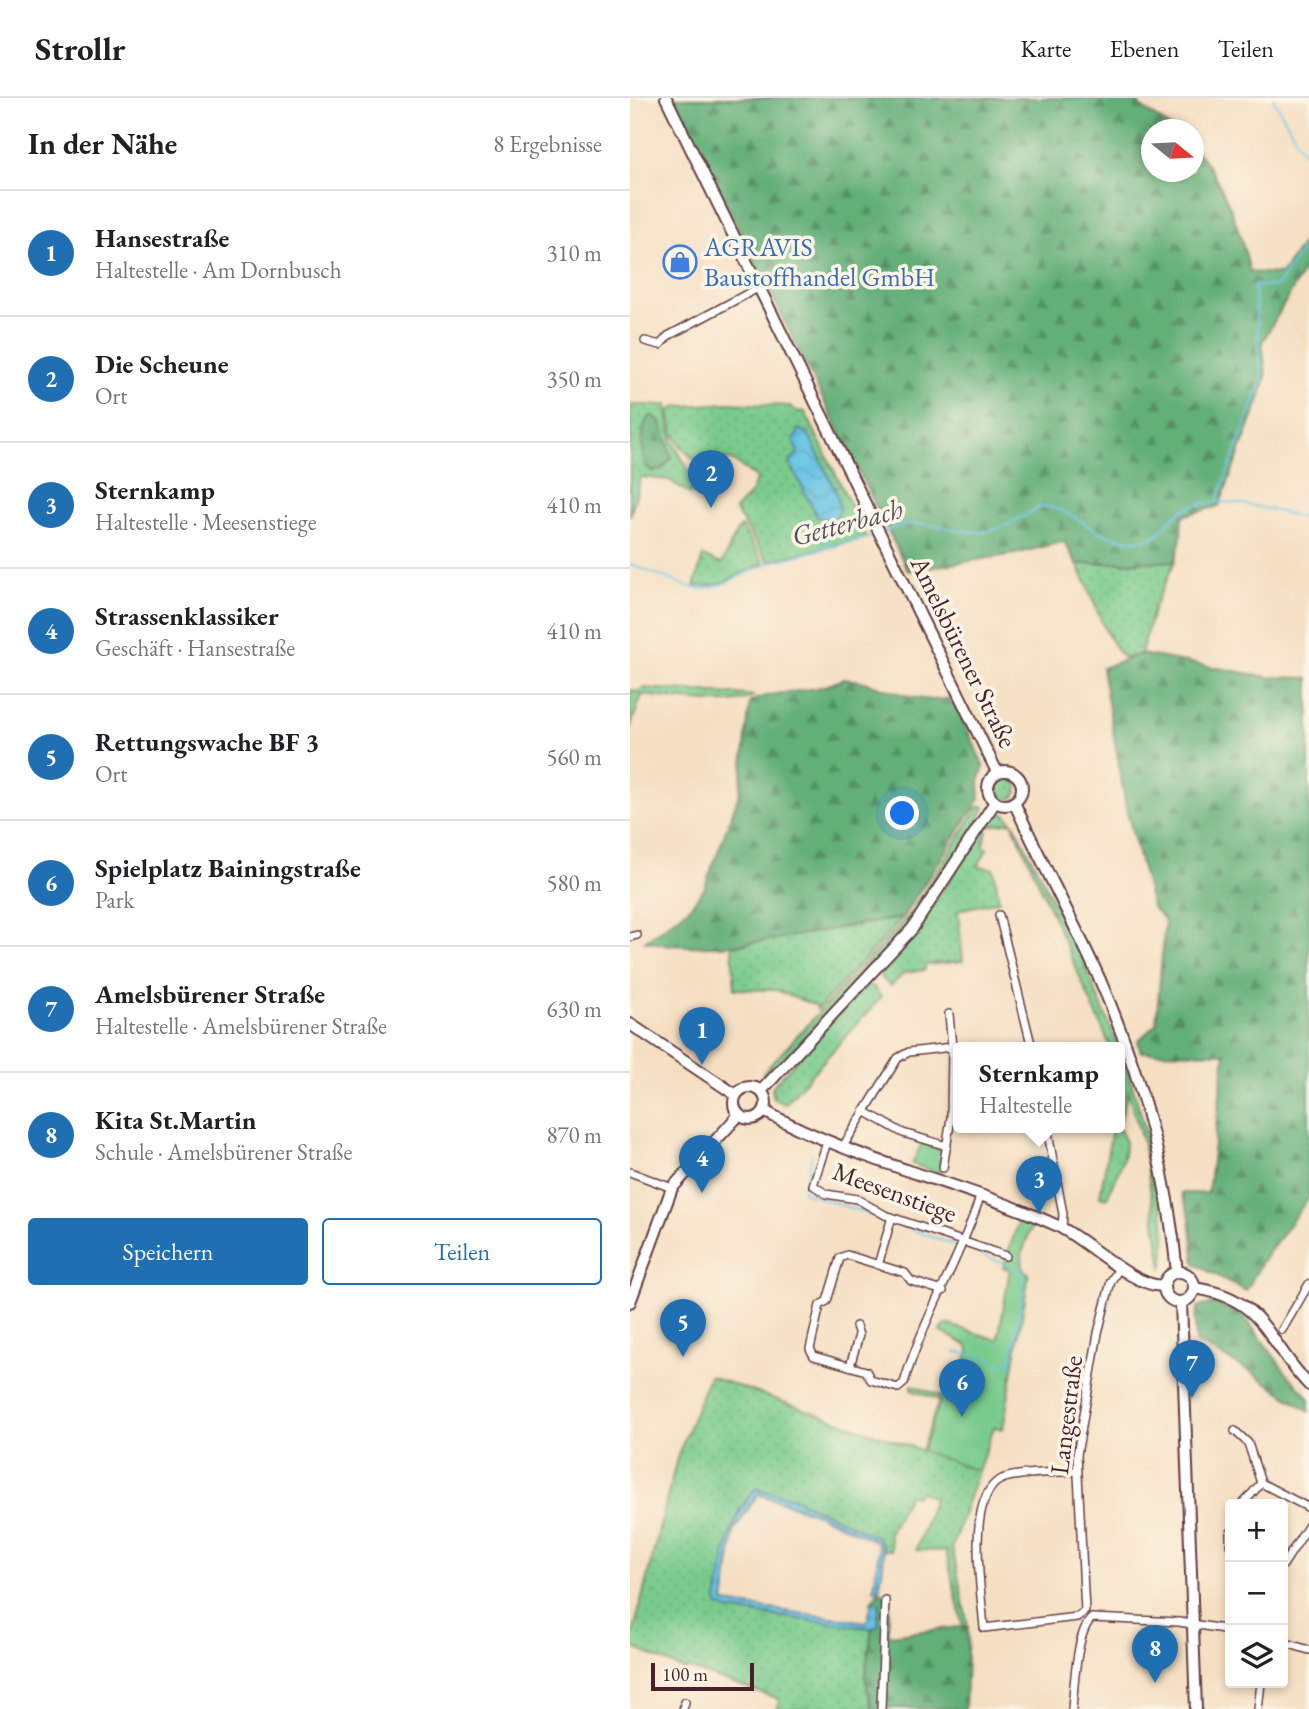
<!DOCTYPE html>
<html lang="de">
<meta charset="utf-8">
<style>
:root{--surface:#fff;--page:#f6f6f6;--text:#202124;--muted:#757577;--line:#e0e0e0;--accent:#1f6fb2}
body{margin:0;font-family:"EB Garamond",serif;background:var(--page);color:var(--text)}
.controls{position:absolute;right:21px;bottom:21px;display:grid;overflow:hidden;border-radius:7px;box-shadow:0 4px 10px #0003}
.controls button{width:63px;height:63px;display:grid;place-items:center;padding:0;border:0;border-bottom:2px solid var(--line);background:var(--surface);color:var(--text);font:35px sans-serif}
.compass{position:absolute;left:511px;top:21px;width:63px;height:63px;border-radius:50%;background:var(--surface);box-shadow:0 4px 10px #0003;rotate:108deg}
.scale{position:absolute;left:21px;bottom:18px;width:103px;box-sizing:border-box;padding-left:7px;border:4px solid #4a1f2b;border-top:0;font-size:19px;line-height:24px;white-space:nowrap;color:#4a1f2b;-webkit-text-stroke:5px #fcf5e5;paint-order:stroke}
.you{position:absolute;left:273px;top:716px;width:24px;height:24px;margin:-18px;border:5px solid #fff;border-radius:50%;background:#1a73e8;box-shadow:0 0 0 10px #1a73e833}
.badge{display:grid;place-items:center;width:46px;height:46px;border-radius:50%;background:var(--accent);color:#fff;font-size:23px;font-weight:700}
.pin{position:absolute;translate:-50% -58px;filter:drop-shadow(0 2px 4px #0008)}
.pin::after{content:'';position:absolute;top:37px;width:24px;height:21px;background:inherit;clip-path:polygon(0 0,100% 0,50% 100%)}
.popup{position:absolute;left:323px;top:944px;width:172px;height:91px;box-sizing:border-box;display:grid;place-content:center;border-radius:7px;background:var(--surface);filter:drop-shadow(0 2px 5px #0005);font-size:23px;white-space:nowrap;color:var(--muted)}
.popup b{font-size:26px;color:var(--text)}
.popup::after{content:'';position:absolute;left:50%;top:100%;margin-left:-14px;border:14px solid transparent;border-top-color:var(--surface)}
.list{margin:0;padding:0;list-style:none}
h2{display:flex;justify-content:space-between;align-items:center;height:91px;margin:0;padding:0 28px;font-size:30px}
h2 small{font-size:23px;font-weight:400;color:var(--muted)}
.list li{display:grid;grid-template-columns:46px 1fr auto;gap:21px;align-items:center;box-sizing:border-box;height:126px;padding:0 28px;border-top:2px solid var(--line)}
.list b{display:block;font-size:26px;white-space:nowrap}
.list p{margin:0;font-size:23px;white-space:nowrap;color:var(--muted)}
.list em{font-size:23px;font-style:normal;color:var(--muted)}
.actions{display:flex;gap:14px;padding:21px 28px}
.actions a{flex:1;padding:16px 0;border:2px solid var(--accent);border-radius:7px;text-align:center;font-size:24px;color:var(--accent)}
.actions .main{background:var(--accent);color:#fff}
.icon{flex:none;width:38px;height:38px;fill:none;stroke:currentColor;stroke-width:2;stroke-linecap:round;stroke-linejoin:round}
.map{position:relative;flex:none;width:679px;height:1611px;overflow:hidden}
header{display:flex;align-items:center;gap:42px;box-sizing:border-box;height:98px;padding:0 35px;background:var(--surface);border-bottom:2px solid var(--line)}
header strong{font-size:33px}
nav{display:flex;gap:38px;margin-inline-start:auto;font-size:24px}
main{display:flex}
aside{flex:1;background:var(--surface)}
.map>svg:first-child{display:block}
.grass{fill:url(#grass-dots);stroke:#62755c;stroke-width:2}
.forest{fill:url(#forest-firs);stroke:#566752;stroke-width:2}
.park{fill:#79cb8c;stroke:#62755c;stroke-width:2}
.water{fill:url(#water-waves);stroke:#587288;stroke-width:2}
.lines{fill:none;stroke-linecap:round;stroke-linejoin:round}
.stream{stroke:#66c4e4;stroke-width:2}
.street-casing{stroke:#643c42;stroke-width:10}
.secondary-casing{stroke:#643c42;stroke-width:14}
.street{stroke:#fff;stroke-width:7}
.secondary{stroke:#fff;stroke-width:10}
.labels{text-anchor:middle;stroke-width:7;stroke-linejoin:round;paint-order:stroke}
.shop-label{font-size:26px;fill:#366cbe;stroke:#fcf5e5;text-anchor:start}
.street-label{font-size:26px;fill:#4a1f2b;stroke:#fcf5e5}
.water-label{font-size:28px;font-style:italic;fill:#525162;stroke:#fcf5e5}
</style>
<header>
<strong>Strollr</strong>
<nav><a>Karte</a><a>Ebenen</a><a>Teilen</a></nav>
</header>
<main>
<aside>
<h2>In der Nähe<small>8 Ergebnisse</small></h2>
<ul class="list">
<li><span class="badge">1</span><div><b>Hansestraße</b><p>Haltestelle · Am Dornbusch</p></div><em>310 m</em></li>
<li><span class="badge">2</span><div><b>Die Scheune</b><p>Ort</p></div><em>350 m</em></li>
<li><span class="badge">3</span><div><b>Sternkamp</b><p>Haltestelle · Meesenstiege</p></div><em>410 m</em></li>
<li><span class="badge">4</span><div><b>Strassenklassiker</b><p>Geschäft · Hansestraße</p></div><em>410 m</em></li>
<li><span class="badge">5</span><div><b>Rettungswache BF 3</b><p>Ort</p></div><em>560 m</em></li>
<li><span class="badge">6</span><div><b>Spielplatz Bainingstraße</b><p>Park</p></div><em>580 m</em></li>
<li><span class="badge">7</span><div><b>Amelsbürener Straße</b><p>Haltestelle · Amelsbürener Straße</p></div><em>630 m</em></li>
<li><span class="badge">8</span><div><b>Kita St.Martin</b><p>Schule · Amelsbürener Straße</p></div><em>870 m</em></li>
</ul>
<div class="actions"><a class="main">Speichern</a><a>Teilen</a></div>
</aside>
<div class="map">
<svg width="679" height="1611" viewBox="0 0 679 1611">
<defs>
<pattern id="grass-dots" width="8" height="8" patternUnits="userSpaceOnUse" patternTransform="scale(1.75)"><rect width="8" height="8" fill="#79cb8c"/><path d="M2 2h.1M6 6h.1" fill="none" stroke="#6aae79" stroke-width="1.8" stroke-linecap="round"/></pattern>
<pattern id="forest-firs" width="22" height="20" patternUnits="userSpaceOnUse" patternTransform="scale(1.75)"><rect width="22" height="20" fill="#62af78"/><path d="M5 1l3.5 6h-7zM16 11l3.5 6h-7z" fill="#538e63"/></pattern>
<pattern id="water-waves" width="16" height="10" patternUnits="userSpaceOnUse" patternTransform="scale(1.75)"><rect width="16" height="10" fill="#66c4e4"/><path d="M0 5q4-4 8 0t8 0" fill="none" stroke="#5aa8c4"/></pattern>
</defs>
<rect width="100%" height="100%" fill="#fcf5e5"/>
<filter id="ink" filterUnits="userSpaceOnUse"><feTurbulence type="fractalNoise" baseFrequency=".0143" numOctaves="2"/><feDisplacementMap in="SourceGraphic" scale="14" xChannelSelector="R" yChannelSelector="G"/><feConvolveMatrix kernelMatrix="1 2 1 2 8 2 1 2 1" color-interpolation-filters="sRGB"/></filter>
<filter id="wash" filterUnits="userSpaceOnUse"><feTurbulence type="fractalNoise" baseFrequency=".00686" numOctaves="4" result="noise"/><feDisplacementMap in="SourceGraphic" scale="28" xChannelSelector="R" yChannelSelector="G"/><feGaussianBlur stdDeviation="1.57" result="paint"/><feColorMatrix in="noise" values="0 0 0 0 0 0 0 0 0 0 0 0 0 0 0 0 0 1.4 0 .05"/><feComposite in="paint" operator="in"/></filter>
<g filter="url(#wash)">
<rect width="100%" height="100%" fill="#f5dfc2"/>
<g class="grass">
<path d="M97 305 160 308 165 313 175 314 237 440 138 463 105 412 121 395 127 380 102 362 73 361 69 366C51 351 40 339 40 314L44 309Z"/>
<polygon points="0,307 37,307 43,344 66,386 60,396 39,382 11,379 0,418"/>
<polygon points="112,429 134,465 90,486 64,489 73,458 92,466 107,433"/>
<path d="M545 463 524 509 511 556 494 560C472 538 464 497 447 466Z"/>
<path d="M13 590 117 597 123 598C103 611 38 600 12 597L0 630V592L9 594Z"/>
<circle cx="375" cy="689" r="13"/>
<polygon points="352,708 355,709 348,723 293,809 285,808 348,709"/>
<polygon points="364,716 375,716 385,727 453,863 489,950 481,950 382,724 358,728 353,748 357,751 348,768 364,771 369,803 328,812 333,863 295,867 295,872 274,875 261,888 251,880 249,872 286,832"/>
<polygon points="284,812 286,820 133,983 133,975"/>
<polygon points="272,820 187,912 186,908 146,892 105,891 102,848"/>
<polygon points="235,888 243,888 251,899 155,1006 143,1000 142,990 146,984"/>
<path d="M490 950C505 991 547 1132 532 1169L514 1049 498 994 490 1023Z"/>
<path d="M482 1030H489C490 1034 493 1036 494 1040 499 1058 482 1084 477 1100L470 1098Z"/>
<path d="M79 1278 291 1352 310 1301 348 1373 322 1449 338 1528 333 1529 316 1453 286 1452 304 1400 290 1393 285 1398 279 1396 259 1435 261 1452H253L252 1446 187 1411 130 1391H125C96 1427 95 1459 87 1503L89 1508 98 1512 242 1530 235 1579 242 1611H147L149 1601 57 1570 56 1573 0 1548 47 1360Z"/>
</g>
<g class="forest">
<path d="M44 0H505L510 8 543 31 522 32V74H564V49C595 86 609 128 620 174L651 176 679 136V163L632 244 636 277 631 298 589 408 552 418 551 440 545 463 447 466 435 445 432 444 385 456 278 473Z"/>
<path d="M22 317 31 324 42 360 31 372 21 373 15 367C13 353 8 326 22 317Z"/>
<polygon points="511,556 638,579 679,580 679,1099 632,1164 616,1193 565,1166 560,1119 551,1095 578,1095 595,955 511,954 508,943 526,926 535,822 522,809 497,714 472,570"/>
<path d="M213 581C242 580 287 610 319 600L332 619 354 669 349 683 350 700 272 820C184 829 102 861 15 843L58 811 74 791 110 694 120 604C142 591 182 597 213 581Z"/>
<polygon points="585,1205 609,1215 616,1221 658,1277 679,1300 679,1313 621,1274 566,1244 565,1220 568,1209"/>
<polygon points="249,1493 260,1496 258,1537 338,1528 335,1611 242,1610 235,1579 242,1530 248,1528 249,1505 241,1504"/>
</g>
<g class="park">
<polygon points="292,1045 313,1053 310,1076 282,1066"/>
<polygon points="389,1122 402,1127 392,1155 393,1171 399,1176 373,1331 364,1329 348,1373 292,1353 310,1302 281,1292 282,1287 314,1299 324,1291 339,1254 338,1248 310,1233 316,1226 368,1242 380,1171 373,1170"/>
</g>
<g class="water">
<polygon points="168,331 178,335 207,396 210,412 203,423 187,419 161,367 160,363 168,355 163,341 168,336"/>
<path d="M125 1391 163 1400 247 1439C259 1453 251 1476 249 1493L244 1491 249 1450 246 1443 185 1415 128 1396 104 1433 94 1505 237 1524 243 1503 249 1505 248 1528 242 1530 98 1512 89 1508 87 1503C95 1459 96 1427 125 1391Z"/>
</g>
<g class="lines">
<g class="stream">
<polyline points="643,0 679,64"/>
<polyline points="588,401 632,283 624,188 647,188 679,141"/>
<path d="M253 434C292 416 310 433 348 434 369 435 394 417 413 408 448 412 465 443 506 442 535 442 534 422 553 412 590 393 641 413 679 421"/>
<polyline points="195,450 201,423"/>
<polyline points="0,466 59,489 73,491 90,487 142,464 245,438"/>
<polyline points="182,1057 173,1094 256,1122"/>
<polyline points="265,1125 327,1148"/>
<polyline points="338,1151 380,1168"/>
<polyline points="325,1254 343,1257"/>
<polyline points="347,1258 363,1262"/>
<polyline points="368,1264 381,1266 395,1177 387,1170"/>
</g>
</g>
</g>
<g filter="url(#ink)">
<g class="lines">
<defs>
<g id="street">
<polyline points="15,243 30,247 38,238 128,190"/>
<polyline points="369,817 402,950"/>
<polyline points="0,839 7,837"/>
<polyline points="234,1013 273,1035 317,1048"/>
<polyline points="417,1030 433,1116 432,1130"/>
<polyline points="197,1044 183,1087 196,1096 227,1101 255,1117 376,1158"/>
<polyline points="212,1050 268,960 279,954 322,949 319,916"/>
<polyline points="313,1070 321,1020 322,949"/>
<polyline points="0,1074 42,1090"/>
<polyline points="248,1167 262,1119"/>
<path d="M313 1193 281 1183 275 1175 217 1157 210 1160 197 1203 190 1207 180 1251 184 1258 236 1273 241 1282 268 1290 274 1285C293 1220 329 1164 350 1099"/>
<polyline points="652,1232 679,1186"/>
<polyline points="220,1268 229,1237 226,1228"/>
<polyline points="605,1333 618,1345 631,1385 679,1410"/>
<path d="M447 1373C426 1375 390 1374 372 1381 334 1397 352 1498 354 1530L447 1519 455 1513 447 1357 468 1235 481 1183 490 1169"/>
<polyline points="613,1406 631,1385"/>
<polyline points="600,1435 600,1447"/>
<polyline points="653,1467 679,1427"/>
<polyline points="653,1544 679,1552"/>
<polyline points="53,1611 55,1604"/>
<polyline points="251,1611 255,1502"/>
<path d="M442 1611C444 1591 446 1533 462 1520L549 1524 600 1532"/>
<polyline points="628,1611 631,1585"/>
</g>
<g id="secondary">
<polyline points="36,0 367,674"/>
<circle cx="375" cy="690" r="17"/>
<path d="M384 704C411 764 443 822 470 882 511 976 537 1072 547 1174"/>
<polyline points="0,926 106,997"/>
<circle cx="120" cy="1005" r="16"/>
<polyline points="131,993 282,831 365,704"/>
<path d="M134 1013C229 1065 332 1084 428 1128 458 1143 502 1188 533 1188"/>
<circle cx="549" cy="1189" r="15"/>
<path d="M564 1190C635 1200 635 1241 679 1287"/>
<polyline points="0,1204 42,1090 109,1017"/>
<polyline points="551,1204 566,1611"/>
</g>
</defs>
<use href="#street" class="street-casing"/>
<use href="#secondary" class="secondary-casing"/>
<use href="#street" class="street"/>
<use href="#secondary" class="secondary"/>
</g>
</g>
<defs>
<symbol id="shop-ring" viewBox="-11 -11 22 22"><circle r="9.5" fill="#fcf5e5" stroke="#3f7fe0" stroke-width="1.5"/><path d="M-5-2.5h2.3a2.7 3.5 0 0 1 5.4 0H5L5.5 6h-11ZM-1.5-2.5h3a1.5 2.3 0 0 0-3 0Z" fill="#3f7fe0"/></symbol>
</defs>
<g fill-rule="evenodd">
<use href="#shop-ring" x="31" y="145" width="38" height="38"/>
</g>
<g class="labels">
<g class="shop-label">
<text x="74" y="158">AGRAVIS<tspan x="74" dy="30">Baustoffhandel GmbH</tspan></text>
</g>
<g class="street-label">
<text transform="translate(334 554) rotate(64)" y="9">Amelsbürener Straße</text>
<text transform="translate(265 1094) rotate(20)" y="9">Meesenstiege</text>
<text transform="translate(436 1317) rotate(-83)" y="9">Langestraße</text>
</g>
<g class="water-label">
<text transform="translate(217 424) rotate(-15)" y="10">Getterbach</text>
</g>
</g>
</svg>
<div class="controls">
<button>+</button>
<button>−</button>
<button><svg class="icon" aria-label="layers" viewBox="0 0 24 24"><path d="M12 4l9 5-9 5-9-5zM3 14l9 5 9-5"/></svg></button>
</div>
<svg class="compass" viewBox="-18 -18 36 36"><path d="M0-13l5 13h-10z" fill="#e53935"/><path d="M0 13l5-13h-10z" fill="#757577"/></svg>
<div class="scale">100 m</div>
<div class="you"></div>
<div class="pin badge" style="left:72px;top:967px">1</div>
<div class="pin badge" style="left:81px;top:410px">2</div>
<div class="pin badge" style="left:409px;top:1116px">3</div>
<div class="popup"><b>Sternkamp</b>Haltestelle</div>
<div class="pin badge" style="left:72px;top:1095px">4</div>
<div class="pin badge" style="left:53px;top:1259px">5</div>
<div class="pin badge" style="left:332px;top:1319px">6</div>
<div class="pin badge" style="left:562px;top:1300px">7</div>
<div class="pin badge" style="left:525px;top:1585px">8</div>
</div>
</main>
